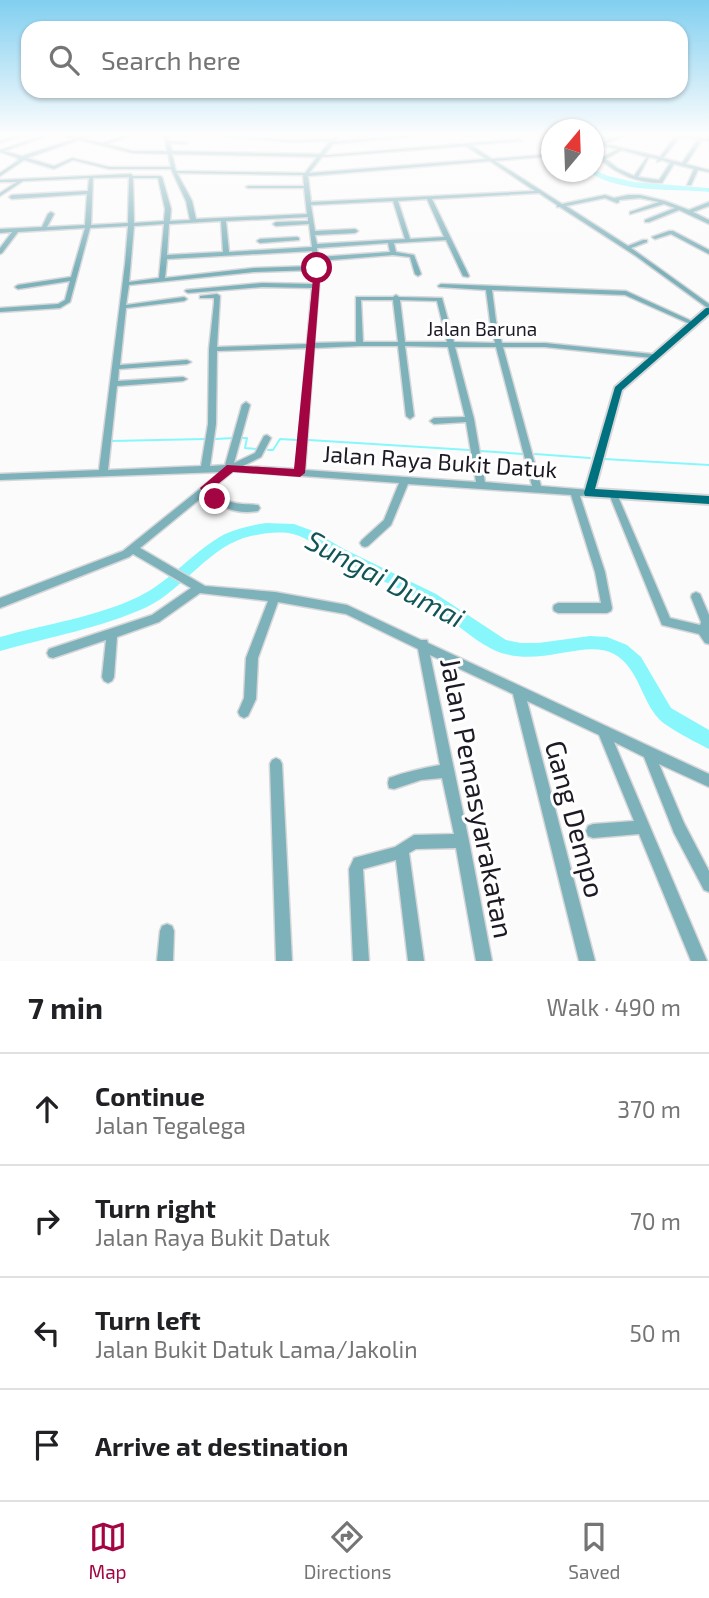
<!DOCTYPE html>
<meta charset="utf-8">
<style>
:root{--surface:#fff;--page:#f6f6f6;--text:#202124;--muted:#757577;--line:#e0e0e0;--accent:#a20542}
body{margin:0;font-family:"Exo 2",sans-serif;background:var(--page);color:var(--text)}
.compass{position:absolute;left:541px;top:119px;width:63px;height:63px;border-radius:50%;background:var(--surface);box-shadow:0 2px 5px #0004;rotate:19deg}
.stop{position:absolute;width:21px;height:21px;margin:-16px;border:5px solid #a20542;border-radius:50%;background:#fff}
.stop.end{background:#a20542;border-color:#fff;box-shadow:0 2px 7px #0008}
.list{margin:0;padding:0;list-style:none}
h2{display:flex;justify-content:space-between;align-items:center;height:91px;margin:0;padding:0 28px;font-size:30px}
h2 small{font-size:23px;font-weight:400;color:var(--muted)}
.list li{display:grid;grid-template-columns:46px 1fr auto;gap:21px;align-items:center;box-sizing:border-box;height:112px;padding:0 28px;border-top:2px solid var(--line)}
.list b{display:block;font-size:26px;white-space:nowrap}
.list p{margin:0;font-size:23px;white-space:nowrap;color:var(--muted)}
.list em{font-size:23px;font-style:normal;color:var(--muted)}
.icon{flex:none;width:38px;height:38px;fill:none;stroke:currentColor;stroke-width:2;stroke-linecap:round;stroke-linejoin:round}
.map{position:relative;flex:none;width:709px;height:961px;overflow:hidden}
.search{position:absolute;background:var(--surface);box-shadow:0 2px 5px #0004;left:21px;right:21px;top:21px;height:77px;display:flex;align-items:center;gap:18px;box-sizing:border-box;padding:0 24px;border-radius:21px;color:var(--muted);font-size:26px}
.sheet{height:539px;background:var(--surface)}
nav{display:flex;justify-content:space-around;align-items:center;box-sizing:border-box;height:98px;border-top:2px solid var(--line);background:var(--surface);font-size:19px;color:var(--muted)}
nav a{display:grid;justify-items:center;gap:4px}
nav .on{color:var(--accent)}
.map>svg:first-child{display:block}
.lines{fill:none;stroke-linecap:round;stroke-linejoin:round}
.stream{stroke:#88f7fc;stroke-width:2}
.river{fill:#88f7fc;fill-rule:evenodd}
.minor-casing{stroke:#d7d7d9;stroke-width:3}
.major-casing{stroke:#d7d7d9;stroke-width:4}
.minor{fill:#7db2bb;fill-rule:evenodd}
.major{fill:#00717e;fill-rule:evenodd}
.route{fill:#a20542}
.labels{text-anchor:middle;stroke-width:6;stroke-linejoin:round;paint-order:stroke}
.far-street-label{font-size:19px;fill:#1d1a25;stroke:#fff}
.street-label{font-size:23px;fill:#1d1a25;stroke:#fff}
.near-water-label{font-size:28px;font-style:italic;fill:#125557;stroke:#fff}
.near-street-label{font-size:28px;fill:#1d1a25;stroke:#fff}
</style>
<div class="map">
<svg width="709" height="961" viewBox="0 0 709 961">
<rect width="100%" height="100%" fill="#fbfbfb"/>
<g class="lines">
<g class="stream">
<polyline points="242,438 247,438 245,448 257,449"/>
<polyline points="216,439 233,438"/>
<polyline points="309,440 469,450"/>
<polyline points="112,441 205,439"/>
<polyline points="268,450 273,450 280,439 297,440"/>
<polyline points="481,451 523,454"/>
<polyline points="535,454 590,458"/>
<polyline points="604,459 709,465"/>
</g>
<g class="river">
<path d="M594 170 608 176 634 182 709 188V192C671 188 622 194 589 172Z"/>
<path d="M266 523 294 524 313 531 344 549 436 594 506 640 521 643H538L590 636 607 637 627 645 641 657 671 708 709 730V749C699 744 666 727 659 719 641 700 639 668 614 654 583 637 535 672 490 648 471 638 456 623 438 611 406 590 369 575 335 557 321 550 309 538 293 534 280 531 265 533 251 536 210 545 184 589 147 607 101 628 49 637 0 651V637C46 624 96 617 138 597 171 581 193 551 225 534 238 528 252 525 266 523Z"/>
</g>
<defs>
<g id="minor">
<polygon points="19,135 24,135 0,143 0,141"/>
<path d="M45 135H50L4 151 22 156 74 139 63 136 62 135 79 137 92 135 84 139 102 143 126 135H131L130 136 107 144 133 151H167L164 135H168L169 141 188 143 186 144 170 143 172 151 320 154 330 141 290 142 204 135H217L290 140 333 139 336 135H340L335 141 416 135H427L333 144 324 155H330L520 139 522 141 471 145 492 159 552 154V156L495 161 562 204 605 195 614 198 628 195H640L665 201 689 210 709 202V206L693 212 709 220V224L679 210 649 222H645V220L675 208 664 204 630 214V212L659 202 640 198 619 200V202L617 203 605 198 566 206 628 246 643 240H647V242L631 248 709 304V309L636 256 560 207H557V205L539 193 432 199 469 276 468 277 463 276 446 240 394 243 396 252 414 255 421 274 418 276 415 274 410 257 393 255 319 261V286L314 343 356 342V297H393L396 295 399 297 442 298 454 342 495 343 490 321 486 290 439 287 438 286 441 284 626 291 694 322V324H690L625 295 492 290 496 321 502 343H545L652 354 656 356 652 358 545 347H503L541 486 589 490 592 491 593 493 592 495 580 496 605 572 612 608 611 611 607 613H558L554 611 553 608 554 605 558 603H601L595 572 571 495 408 484 391 525 368 546 365 547 362 546 360 543 362 540 384 520 399 483 233 471 212 489C230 506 236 503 258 505L260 508 258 511C238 515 220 508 206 494L140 548 205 586 275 592 347 605 421 640H427L428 643 709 774V787L659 764 684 823 709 871V892L704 890 674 833 644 757 614 742 707 961H691L639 834 593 838 588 836 586 831 588 826 593 824 634 821 599 735 527 701 595 961H579L513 694 430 655 469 841 492 961H476L456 848 416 849 409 853 424 961H408L396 860 363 869 369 961H353L349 869 354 858 395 847 414 835 454 834 442 778 421 780 394 789 389 788 388 783 389 778C406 772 422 768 440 765L418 649 346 614 278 602 258 658 256 699 248 716 244 718 240 716 238 712 244 698 246 658 268 601 200 593 159 622 117 637 114 677 112 681 108 683 104 681 102 677 106 640 53 658 49 657 47 653 49 649 152 615 191 588 133 554 129 557 0 608V598L123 551 221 472 0 480V474L99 470 125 264 128 226 90 228 70 302 60 308 0 312V308L58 304 65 300 70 281 25 288 18 289 15 287 18 285 71 277 85 228 18 232 2 253 0 254V248L12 232 0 233V229L42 227 48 214 51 212 54 214 47 227 85 225 87 194 12 199 9 197 12 195 88 191 89 178 23 181 0 196V193L17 182H0V180L131 174 133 176H160L162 177 171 209 170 221 190 220 186 201 171 169H109L73 160 54 169 24 160 0 176V173L19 160 17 159 18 158 0 152V150ZM79 140 133 153 168 154 171 167H109L72 158 54 166 27 158ZM466 146 486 159 309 173 322 157ZM172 154 317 157 305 173 176 171ZM490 161 535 191 311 202 308 176ZM177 173 303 175 304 186H248L246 187 248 188H304L307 214 196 219 192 201ZM129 177 128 223 91 225 93 178ZM133 178H158L165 209 164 221 134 223ZM427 199 444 237 410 239 398 201ZM393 201 405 239 317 244 315 235 355 233 358 231 355 229 315 231 311 205ZM308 217V221L276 222 273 224 276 226 309 224 312 247 229 252 226 221ZM221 221 223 252 167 255 169 224ZM164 224 159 278 129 282 134 226ZM388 243 390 252 318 257 317 248ZM312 251 314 266 254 268 165 278 167 259ZM314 270 313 284 262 283 186 290 185 291 188 293 262 287 312 288 307 344 217 347 220 296 217 294 200 296V298H214V303L209 349 208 424 201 466 108 470 117 386 183 381 187 379 183 377 118 381 119 369 187 364 191 362 187 360 120 365 126 308 184 301 187 299 184 297 126 305 129 285 254 272ZM361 300H393L398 342H363ZM400 300 437 301 447 342H405ZM360 346H398L406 416 410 419 414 416 405 346 448 347 465 417 434 418 430 421 434 424 466 422 476 482 305 470 314 348ZM455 347H496L532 486 485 482 474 419ZM307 348 296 469 243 466 261 457 271 438 267 435 264 436 255 453 234 463 250 405 246 402 242 405 225 465 210 466 216 424 217 351Z"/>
<path d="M595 135C601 134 607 139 613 138 617 138 621 135 626 135L606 144 660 157 676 135 709 139V141L702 140 686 164 709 170V172L698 170 691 185H687L694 169 674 164 662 183C639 183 618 175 601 160V158L618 149 600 145V143L608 140ZM680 137 698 139 682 163 663 158ZM622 150 647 157 634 176 617 168 606 159ZM649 157 658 159 657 162 662 160 670 163 659 180 638 177Z"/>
<polygon points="669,231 673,231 709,250 709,254 671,234 655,239 652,237"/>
<polygon points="297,237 299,238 299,240 260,243 257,241 260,239"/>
<polygon points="613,491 616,492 617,494 670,618 700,625 701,622 691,597 692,594 696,592 700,594 709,615 709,644 705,643 699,634 662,625 609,494 610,492"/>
<polygon points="276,758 280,760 282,764 292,961 276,961 270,764 272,760"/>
<polygon points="167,924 172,926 174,931 173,961 157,961 160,931 162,926"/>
</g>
<polygon id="major" points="706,308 709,308 709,314 622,390 595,489 709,496 709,504 585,496 584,493 615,387"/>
</defs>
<use href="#minor" class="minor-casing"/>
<use href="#major" class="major-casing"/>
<use href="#minor" class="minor"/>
<use href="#major" class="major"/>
</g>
<linearGradient id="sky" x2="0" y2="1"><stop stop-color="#81cff0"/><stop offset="0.5" stop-color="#fdfdfd"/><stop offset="1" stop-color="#fdfdfd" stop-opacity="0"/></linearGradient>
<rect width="709" height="269" fill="url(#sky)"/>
<polygon class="route" points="317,266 321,268 305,473 300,477 233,472 213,488 220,499 219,503 210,503 200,488 227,465 294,469 314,268"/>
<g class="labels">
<g class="far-street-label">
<text x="482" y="336">Jalan Baruna</text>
</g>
<g class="street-label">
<text transform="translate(440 462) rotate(4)" y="8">Jalan Raya Bukit Datuk</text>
</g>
<g class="near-water-label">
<text transform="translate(385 579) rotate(28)" y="10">Sungai Dumai</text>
</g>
<g class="near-street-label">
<text transform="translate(477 798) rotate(79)" y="10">Jalan Pemasyarakatan</text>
<text transform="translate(575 819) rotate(75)" y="10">Gang Dempo</text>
</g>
</g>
</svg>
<svg class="compass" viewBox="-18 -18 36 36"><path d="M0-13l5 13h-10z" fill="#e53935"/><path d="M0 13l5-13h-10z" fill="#757577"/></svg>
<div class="stop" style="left:317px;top:268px"></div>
<div class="stop end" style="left:215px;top:499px"></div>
<div class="search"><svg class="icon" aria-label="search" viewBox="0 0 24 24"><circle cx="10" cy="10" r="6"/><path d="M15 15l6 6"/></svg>Search here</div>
</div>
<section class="sheet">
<h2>7 min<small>Walk · 490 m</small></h2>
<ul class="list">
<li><svg class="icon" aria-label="ahead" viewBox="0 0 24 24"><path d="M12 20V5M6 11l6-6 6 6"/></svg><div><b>Continue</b><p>Jalan Tegalega</p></div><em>370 m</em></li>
<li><svg class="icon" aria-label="right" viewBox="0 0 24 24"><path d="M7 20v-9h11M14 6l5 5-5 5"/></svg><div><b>Turn right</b><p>Jalan Raya Bukit Datuk</p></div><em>70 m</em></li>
<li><svg class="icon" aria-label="left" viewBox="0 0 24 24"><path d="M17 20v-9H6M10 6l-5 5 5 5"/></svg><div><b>Turn left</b><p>Jalan Bukit Datuk Lama/Jakolin</p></div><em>50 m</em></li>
<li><svg class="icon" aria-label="arrive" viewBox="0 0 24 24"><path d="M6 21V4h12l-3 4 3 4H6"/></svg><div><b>Arrive at destination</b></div></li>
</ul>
</section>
<nav>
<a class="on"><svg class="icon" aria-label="map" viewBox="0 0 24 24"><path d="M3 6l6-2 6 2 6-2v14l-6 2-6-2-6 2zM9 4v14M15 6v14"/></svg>Map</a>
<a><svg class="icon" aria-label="directions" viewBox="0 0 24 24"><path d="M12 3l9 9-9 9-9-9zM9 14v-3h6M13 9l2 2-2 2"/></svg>Directions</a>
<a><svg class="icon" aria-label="saved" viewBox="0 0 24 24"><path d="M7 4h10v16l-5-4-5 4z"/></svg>Saved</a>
</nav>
